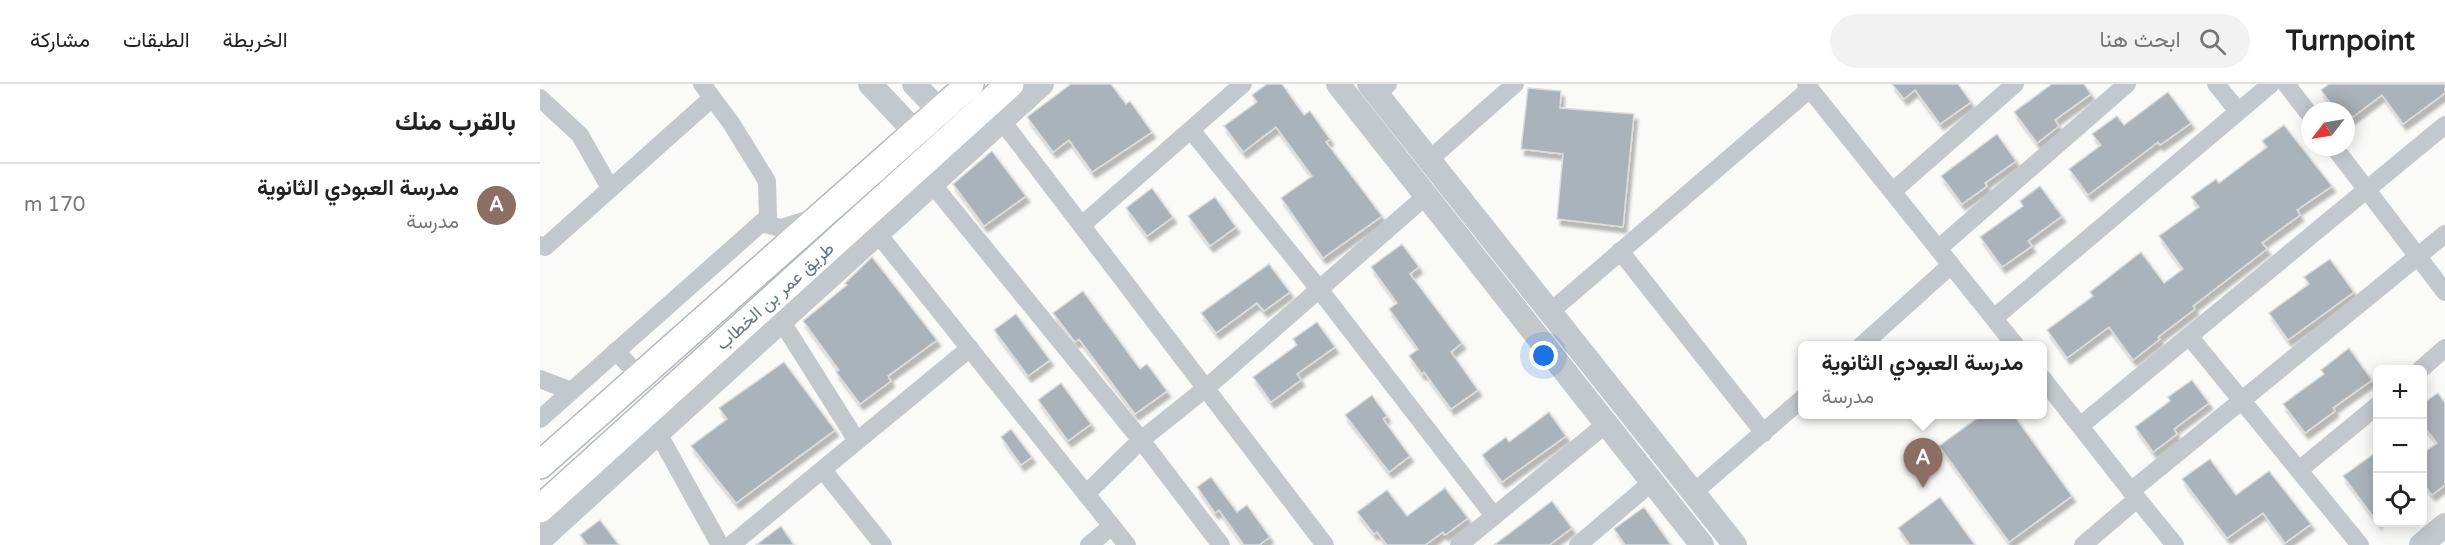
<!DOCTYPE html>
<html lang="ar">
<meta charset="utf-8">
<style>
:root{--surface:#fff;--page:#f2f2f2;--text:#222;--muted:#767676;--line:#e0e0e0;--accent:#2563eb}
body{margin:0;font-family:"Varela Round",Vazirmatn,sans-serif;background:var(--page);color:var(--text);direction:rtl}
.controls{position:absolute;right:18px;bottom:18px;display:grid;overflow:hidden;border-radius:9px;box-shadow:0 3px 15px #0003}
.controls button{width:54px;height:54px;display:grid;place-items:center;padding:0;border:0;border-bottom:2px solid var(--line);background:var(--surface);color:var(--text);font:30px sans-serif}
.compass{position:absolute;left:1761px;top:18px;width:54px;height:54px;border-radius:50%;background:var(--surface);box-shadow:0 3px 15px #0003;rotate:239deg}
.you{position:absolute;left:1004px;top:272px;width:21px;height:21px;margin:-15px;border:4px solid #fff;border-radius:50%;background:#1a73e8;box-shadow:0 0 0 9px #1a73e833}
.badge{display:grid;place-items:center;width:39px;height:39px;border-radius:50%;background:var(--accent);color:#fff;font-size:20px;font-weight:700}
.pin{position:absolute;translate:-50% -50px;filter:drop-shadow(0 2px 3px #0008)}
.pin::after{content:'';position:absolute;top:32px;width:21px;height:18px;background:inherit;clip-path:polygon(0 0,100% 0,50% 100%)}
.popup{position:absolute;left:1258px;top:257px;width:249px;height:78px;box-sizing:border-box;display:grid;place-content:center;border-radius:9px;background:var(--surface);filter:drop-shadow(0 2px 4px #0005);font-size:20px;white-space:nowrap;color:var(--muted)}
.popup b{font-size:22px;color:var(--text)}
.popup::after{content:'';position:absolute;left:50%;top:100%;margin-left:-12px;border:12px solid transparent;border-top-color:var(--surface)}
.list{margin:0;padding:0;list-style:none}
h2{display:flex;justify-content:space-between;align-items:center;height:78px;margin:0;padding:0 24px;font-size:26px}
h2 small{font-size:20px;font-weight:400;color:var(--muted)}
.list li{display:grid;grid-template-columns:39px 1fr auto;gap:18px;align-items:center;box-sizing:border-box;height:84px;padding:0 24px;border-top:2px solid var(--line)}
.list b{display:block;font-size:22px;white-space:nowrap}
.list p{margin:0;font-size:20px;white-space:nowrap;color:var(--muted)}
.list em{font-size:20px;font-style:normal;color:var(--muted)}
.icon{flex:none;width:33px;height:33px;fill:none;stroke:currentColor;stroke-width:2;stroke-linecap:round;stroke-linejoin:round}
.map{position:relative;flex:none;width:1905px;height:461px;overflow:hidden;direction:ltr}
header{display:flex;align-items:center;gap:36px;box-sizing:border-box;height:84px;padding:0 30px;background:var(--surface);border-bottom:2px solid var(--line)}
header strong{font-size:28px}
nav{display:flex;gap:33px;margin-inline-start:auto;font-size:21px}
.search{width:420px;height:54px;background:var(--page);display:flex;align-items:center;gap:15px;box-sizing:border-box;padding:0 21px;border-radius:33px;color:var(--muted);font-size:22px}
main{display:flex}
aside{flex:1;background:var(--surface)}
.map>svg:first-child{display:block}
.building{fill:#aab3b9;stroke:#dcdcda;stroke-width:1.5;filter:url(#shadow)}
.lines{fill:none;stroke-linecap:round;stroke-linejoin:round}
.secondary-casing{stroke:#b3babf;stroke-width:30}
.minor{stroke:#c3c8cc;stroke-width:18}
.tertiary{stroke:#c3c8cc;stroke-width:24}
.secondary{stroke:#fff;stroke-width:27}
.labels{text-anchor:middle;stroke-width:6;stroke-linejoin:round;paint-order:stroke}
.street-label{font-size:18px;fill:#657683;stroke:#fff}
</style>
<header>
<strong>Turnpoint</strong>
<div class="search"><svg class="icon" aria-label="search" viewBox="0 0 24 24"><circle cx="10" cy="10" r="6"/><path d="M15 15l6 6"/></svg>ابحث هنا</div>
<nav><a>الخريطة</a><a>الطبقات</a><a>مشاركة</a></nav>
</header>
<main>
<div class="map">
<svg width="1905" height="461" viewBox="0 0 1905 461">
<defs>
<filter id="shadow"><feDropShadow dx="3.5" dy="6" stdDeviation="1.5" flood-color="#0004"/></filter>
</defs>
<rect width="100%" height="100%" fill="#fafaf8"/>
<g class="building">
<polygon points="531,0 571,0 586,20 590,17 612,48 552,88 529,56 513,68 487,33"/>
<polygon points="727,0 742,0 764,31 770,27 790,55 786,58 842,132 783,174 741,114 772,92 736,43 703,68 684,42 717,18 712,11"/>
<polygon points="1352,0 1418,0 1431,18 1400,40 1375,6 1364,15"/>
<polygon points="1512,0 1544,0 1551,10 1515,36 1519,42 1497,59 1474,28"/>
<polygon points="1789,0 1905,0 1905,9 1863,40 1842,11 1806,38 1806,27 1796,27 1781,6"/>
<polygon points="988,4 1021,7 1020,24 1094,30 1083,143 1017,135 1023,70 981,65"/>
<polygon points="1628,8 1651,39 1620,61 1618,58 1548,111 1529,85 1561,61 1552,50 1577,32 1584,41"/>
<polygon points="1744,41 1792,102 1757,126 1760,131 1722,159 1727,165 1653,222 1655,225 1618,253 1620,255 1593,276 1569,243 1527,274 1507,246 1553,212 1550,208 1601,168 1624,199 1643,185 1619,152 1659,123 1651,113 1676,95 1679,99 1727,63 1722,57"/>
<polygon points="1457,50 1476,77 1445,99 1447,102 1422,120 1401,92"/>
<polygon points="452,67 486,112 444,142 413,100"/>
<polygon points="1500,102 1522,132 1488,157 1492,162 1462,183 1440,153 1483,122 1480,117"/>
<polygon points="612,104 633,133 607,152 586,124"/>
<polygon points="675,113 696,143 670,162 648,132"/>
<polygon points="862,160 879,183 870,190 922,259 911,268 938,306 911,325 884,288 882,290 869,272 878,265 849,225 857,219 831,183"/>
<polygon points="332,173 397,256 348,292 351,297 320,320 296,288 299,286 263,237 307,201 305,199"/>
<polygon points="1790,175 1814,208 1748,256 1729,229 1769,200 1764,193"/>
<polygon points="729,180 750,208 724,227 717,219 676,249 661,229"/>
<polygon points="543,207 600,285 607,280 627,307 595,330 539,255 535,258 513,229"/>
<polygon points="476,230 510,276 488,292 454,246"/>
<polygon points="777,238 795,263 757,290 761,296 731,318 713,293 757,261 753,255"/>
<polygon points="1809,264 1832,296 1793,324 1795,327 1765,349 1743,320 1784,290 1781,286"/>
<polygon points="244,278 295,346 196,419 151,362 187,335 179,324"/>
<polygon points="1652,296 1669,319 1634,345 1637,350 1613,368 1595,343 1630,317 1628,313"/>
<polygon points="521,299 551,340 528,357 498,316"/>
<polygon points="1898,309 1905,319 1905,401 1892,411 1882,398 1882,370 1897,359 1882,340 1882,320"/>
<polygon points="832,311 847,332 843,335 870,372 849,388 805,331"/>
<polygon points="1009,328 1026,352 962,398 942,371 966,353 969,358"/>
<polygon points="1443,330 1473,330 1532,412 1469,458 1399,362"/>
<polygon points="471,345 492,373 481,381 461,353"/>
<polygon points="1838,367 1838,439 1803,392"/>
<polygon points="1670,375 1696,411 1729,387 1771,440 1745,459 1723,429 1687,454 1642,395"/>
<polygon points="671,393 697,428 707,421 730,453 719,461 704,461 679,426 675,429 657,403"/>
<polygon points="905,404 928,434 905,451 903,448 885,461 847,461 837,448 834,450 817,428 847,406 867,432"/>
<polygon points="1400,413 1435,461 1370,461 1358,444"/>
<polygon points="1012,417 1032,444 1009,461 954,461"/>
<polygon points="1104,423 1131,461 1085,461 1074,445"/>
<polygon points="60,436 79,461 47,461 40,451"/>
<polygon points="241,442 254,461 216,461"/>
</g>
<g class="lines">
<defs>
<g id="secondary">
<polyline points="0,381 430,0"/>
<polyline points="0,425 470,0"/>
</g>
</defs>
<use href="#secondary" class="secondary-casing"/>
<g class="minor">
<polyline points="1266,0 1476,262"/>
<polyline points="1676,0 1698,27"/>
<polyline points="1746,0 1770,31"/>
<polyline points="837,10 848,0"/>
<polyline points="0,14 40,51 70,104"/>
<polyline points="462,37 785,461"/>
<polyline points="651,46 779,205 954,432"/>
<polyline points="1794,63 1905,208"/>
<polyline points="890,75 975,0"/>
<polyline points="393,101 601,356 681,461"/>
<polyline points="1353,107 1475,0"/>
<polyline points="221,139 241,144 273,134"/>
<polyline points="542,141 703,0"/>
<polyline points="338,150 587,461"/>
<polyline points="0,161 5,163 172,14"/>
<polyline points="1399,164 1587,0"/>
<polyline points="1080,167 1224,349"/>
<polyline points="1010,228 1270,5"/>
<polyline points="1454,234 1731,0"/>
<polyline points="242,238 317,357"/>
<polyline points="1649,252 1820,461"/>
<polyline points="1321,262 1411,181"/>
<polyline points="76,267 99,292"/>
<polyline points="1880,286 1905,264"/>
<polyline points="0,295 31,307"/>
<polyline points="1503,295 1591,407"/>
<polyline points="0,335 228,133 227,97 191,39 162,0"/>
<polyline points="1540,342 1905,41"/>
<polyline points="118,349 180,461"/>
<polyline points="283,386 343,461"/>
<polyline points="1759,386 1838,321"/>
<polyline points="1153,409 1263,314"/>
<polyline points="546,410 601,356 666,304 887,111"/>
<polyline points="191,461 430,264"/>
<polyline points="549,461 572,442"/>
<polyline points="919,461 1066,340"/>
<polyline points="1038,461 1112,398"/>
<polyline points="1543,461 1597,415"/>
<polyline points="1635,461 1591,407 1905,150"/>
</g>
<g class="tertiary">
<polyline points="330,0 376,49"/>
<polyline points="374,0 400,27"/>
<polyline points="798,0 1162,461"/>
<polyline points="829,0 1195,461"/>
<polyline points="0,456 502,0"/>
<polyline points="1881,461 1905,441"/>
</g>
<use href="#secondary" class="secondary"/>
</g>
<g class="labels">
<g class="street-label">
<text transform="translate(235 212) rotate(-42)" y="6">طريق عمر بن الخطاب</text>
</g>
</g>
</svg>
<div class="controls">
<button>+</button>
<button>−</button>
<button><svg class="icon" aria-label="locate" viewBox="0 0 24 24"><circle cx="12" cy="12" r="6"/><path d="M12 2v4M12 18v4M2 12h4M18 12h4"/></svg></button>
</div>
<svg class="compass" viewBox="-18 -18 36 36"><path d="M0-13l5 13h-10z" fill="#e53935"/><path d="M0 13l5-13h-10z" fill="#767676"/></svg>
<div class="you"></div>
<div class="pin badge" style="left:1383px;top:404px;background:#8d6e63">A</div>
<div class="popup"><b>مدرسة العبودي الثانوية</b>مدرسة</div>
</div>
<aside>
<h2>بالقرب منك<small></small></h2>
<ul class="list">
<li><span class="badge" style="background:#8d6e63">A</span><div><b>مدرسة العبودي الثانوية</b><p>مدرسة</p></div><em>170 m</em></li>
</ul>
</aside>
</main>
